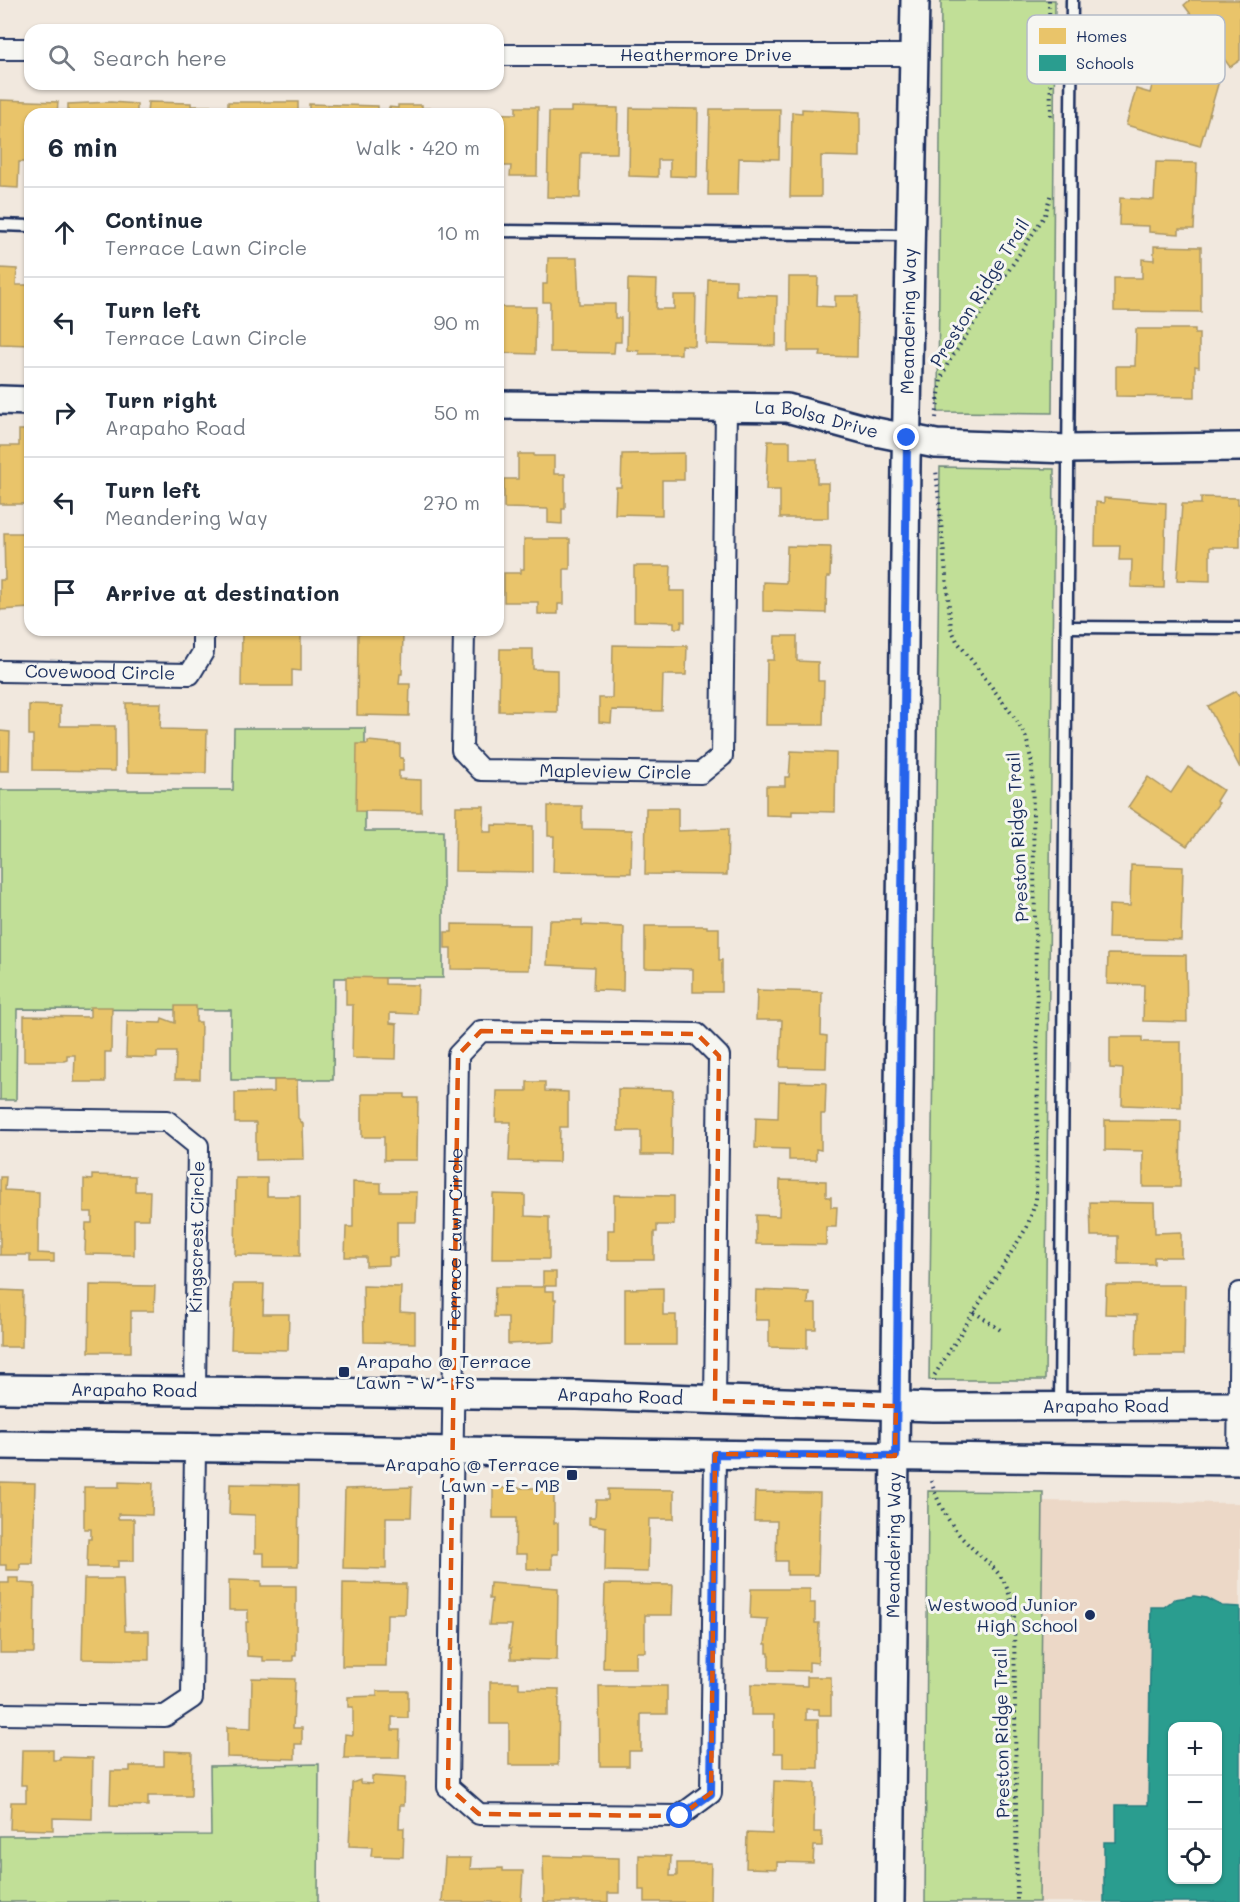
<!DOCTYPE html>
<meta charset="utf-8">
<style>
:root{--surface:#fff;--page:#f2f2f3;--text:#1f2937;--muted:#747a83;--line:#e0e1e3}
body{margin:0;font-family:Mali,sans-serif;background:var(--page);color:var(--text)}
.controls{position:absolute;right:18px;bottom:18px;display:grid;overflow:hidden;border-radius:12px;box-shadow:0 2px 4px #0004}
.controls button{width:54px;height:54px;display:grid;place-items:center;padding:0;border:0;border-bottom:2px solid var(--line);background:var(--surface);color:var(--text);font:30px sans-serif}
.stop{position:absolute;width:18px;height:18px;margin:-14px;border:4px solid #2563eb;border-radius:50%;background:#fff}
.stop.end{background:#2563eb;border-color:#fff;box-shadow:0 2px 6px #0008}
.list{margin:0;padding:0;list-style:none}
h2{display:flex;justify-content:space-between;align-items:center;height:78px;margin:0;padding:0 24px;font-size:26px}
h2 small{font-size:20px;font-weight:400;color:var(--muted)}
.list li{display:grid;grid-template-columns:39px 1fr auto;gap:18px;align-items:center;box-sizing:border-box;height:90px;padding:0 24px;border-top:2px solid var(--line)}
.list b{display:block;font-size:22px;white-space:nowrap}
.list p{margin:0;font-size:20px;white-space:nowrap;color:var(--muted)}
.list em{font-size:20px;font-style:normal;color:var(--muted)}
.icon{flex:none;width:33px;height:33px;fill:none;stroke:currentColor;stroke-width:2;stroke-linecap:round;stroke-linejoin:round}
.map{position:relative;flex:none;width:1240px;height:1902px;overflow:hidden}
.search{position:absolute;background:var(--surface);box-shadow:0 2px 4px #0004;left:24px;top:24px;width:480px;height:66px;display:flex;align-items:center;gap:15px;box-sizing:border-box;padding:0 21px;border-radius:18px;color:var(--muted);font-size:22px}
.panel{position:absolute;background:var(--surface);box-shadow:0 2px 4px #0004;left:24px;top:108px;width:480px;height:528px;border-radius:18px}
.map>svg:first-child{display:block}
.built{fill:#ecd8c7;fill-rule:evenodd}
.green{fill:#c1df97;stroke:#6e877a;stroke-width:1.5}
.homes{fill:#e9c46a;stroke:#ab9766;stroke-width:1.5}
.schools{fill:#2a9d8f;stroke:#267c80;stroke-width:1.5;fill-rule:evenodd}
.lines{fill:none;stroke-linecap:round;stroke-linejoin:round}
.lane-casing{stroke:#1b2f5e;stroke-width:15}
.street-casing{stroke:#1b2f5e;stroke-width:24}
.secondary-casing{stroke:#1b2f5e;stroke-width:32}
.path{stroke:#1b2f5e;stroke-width:4;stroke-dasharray:1.5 4.5;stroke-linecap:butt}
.lane{stroke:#f6f6f2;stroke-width:10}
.street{stroke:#f6f6f2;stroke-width:20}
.secondary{stroke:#f6f6f2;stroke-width:27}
.route{stroke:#2563eb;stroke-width:8}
.marked{fill:none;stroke:#de5710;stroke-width:4.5;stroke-dasharray:12 8;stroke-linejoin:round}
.poi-dot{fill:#1b2f5e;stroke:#f6f6f2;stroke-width:2}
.labels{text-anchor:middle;stroke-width:6;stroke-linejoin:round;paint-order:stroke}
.street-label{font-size:18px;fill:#1b2f5e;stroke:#f6f6f2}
.poi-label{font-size:18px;fill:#1b2f5e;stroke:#f6f6f2;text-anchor:end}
.key{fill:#f6f6f2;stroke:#b4bac6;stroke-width:1.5}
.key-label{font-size:16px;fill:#1b2f5e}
</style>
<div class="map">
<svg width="1240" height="1902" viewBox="0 0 1240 1902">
<rect width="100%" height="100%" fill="#f1e8de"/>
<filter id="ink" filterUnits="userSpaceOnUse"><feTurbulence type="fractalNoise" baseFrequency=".0167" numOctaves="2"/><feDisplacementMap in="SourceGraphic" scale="12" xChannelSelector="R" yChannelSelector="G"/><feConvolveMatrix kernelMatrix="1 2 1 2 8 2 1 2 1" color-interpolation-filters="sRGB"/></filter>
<g filter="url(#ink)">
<path class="built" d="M943 1500 1240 1503V1902H934ZM1172 1726H1218V1880H1172Z"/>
<g class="green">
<polygon points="941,0 1055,0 1052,413 938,412"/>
<polygon points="940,467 1054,469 1045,1380 929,1380"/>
<polygon points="234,728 365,728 365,831 443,831 443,978 334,978 333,1080 231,1080 231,1010 17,1009 16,1100 0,1100 0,790 233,790"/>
<polygon points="928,1491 1043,1492 1039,1902 925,1902"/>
<polygon points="319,1764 318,1902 0,1902 0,1836 211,1835 210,1766"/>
</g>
<g class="homes">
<polygon points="1190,0 1240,0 1240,60 1230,67 1184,5"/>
<polygon points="1180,70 1219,81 1200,146 1126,125 1136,89 1150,93 1155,75 1177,82"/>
<polygon points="0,100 58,102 57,114 30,114 30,162 19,162 18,188 0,187"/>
<polygon points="111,102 137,104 137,114 68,114 68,104"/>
<polygon points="148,102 191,103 191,106 217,106 217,114 147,114"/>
<rect x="228" y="102" width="70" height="12"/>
<polygon points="309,104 378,106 378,114 309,114"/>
<polygon points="398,105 422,105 422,108 458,109 458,114 389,114 389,107 398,108"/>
<polygon points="516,107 538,107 537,176 510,176 511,166 499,166 498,182 498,114 470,113 516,114"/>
<polygon points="571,107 618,108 617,153 581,153 580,198 547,197 549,112 571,112"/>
<polygon points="630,108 698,109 697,177 670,176 670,160 658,160 658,177 629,176"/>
<polygon points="710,109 780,109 779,159 739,158 738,195 708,195"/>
<polygon points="802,109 860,112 860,157 821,156 821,197 790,197 792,112 802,113"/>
<polygon points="1156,162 1197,163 1194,229 1179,229 1179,234 1149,232 1149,226 1119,225 1120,198 1154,200"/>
<polygon points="1154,246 1201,247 1201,312 1114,311 1114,278 1142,278 1142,259 1154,260"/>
<polygon points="548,258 577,258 579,304 615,304 615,318 621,318 621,342 615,342 614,353 550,352 550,302 543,302 543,284 547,284"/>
<polygon points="0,268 17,269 16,285 30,285 30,345 0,344"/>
<polygon points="498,270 502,270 501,307 536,307 535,354 498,353"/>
<polygon points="789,277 818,277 817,306 835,307 835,296 858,296 857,357 820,356 821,351 788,351"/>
<polygon points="628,279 657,280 656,309 674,309 674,295 696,295 695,346 681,345 681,354 639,354 639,351 627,350"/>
<polygon points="708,279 736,280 736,295 777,296 776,346 706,344"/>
<polygon points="1136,329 1195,329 1195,334 1199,334 1199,367 1195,366 1195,397 1116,396 1116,366 1135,366"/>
<polygon points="19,430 30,430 30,504 0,504 0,446 19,446"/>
<polygon points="768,441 790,441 790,459 817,459 817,483 828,483 828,518 780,518 780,490 766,490"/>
<polygon points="684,453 684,480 662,480 662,515 615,514 616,487 621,487 622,454"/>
<polygon points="518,454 534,454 534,456 554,456 554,474 565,474 565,509 562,509 562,524 548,523 548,509 504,508 504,479 518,479"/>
<polygon points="1201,497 1238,498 1238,504 1240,504 1240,547 1210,547 1210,581 1177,580 1182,504 1201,504"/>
<polygon points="1104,498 1166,503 1164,588 1131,587 1132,560 1119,560 1120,546 1095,546 1096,502 1104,503"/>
<polygon points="4,533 30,533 30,608 0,610 0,580 5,580"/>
<polygon points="524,539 570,539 570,569 564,569 564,604 558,604 558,614 538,614 538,602 504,602 504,573 521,573 521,569 524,569"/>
<polygon points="787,546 831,547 830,577 827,577 826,613 763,611 763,582 786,583"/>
<polygon points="634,566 671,566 670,591 685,591 685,622 682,621 681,628 674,628 674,622 634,621"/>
<polygon points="242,630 292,631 292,634 301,635 301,671 292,670 292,686 241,686"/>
<polygon points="358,633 403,634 402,674 400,674 399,684 410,684 409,716 357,715"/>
<polygon points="775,636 797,636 797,661 818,662 818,681 824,681 823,725 766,725 767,660 774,660"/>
<polygon points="613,645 687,646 686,675 663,675 662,711 612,710 611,723 599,722 599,698 612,698"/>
<polygon points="500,649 533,649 533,669 557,670 557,712 499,711"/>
<polygon points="1236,691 1240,697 1240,768 1208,706"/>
<polygon points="126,703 161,703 160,729 207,730 206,773 127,772"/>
<polygon points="29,705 60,706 60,726 115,726 115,771 33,770 33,735 29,735"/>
<polygon points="0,731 10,732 9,771 0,771"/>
<polygon points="368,741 400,744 400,758 403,758 403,771 399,771 399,779 421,780 421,812 356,811 357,744 368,744"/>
<polygon points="791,751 836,753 835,812 792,811 792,816 766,815 766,786 785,786 785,777 789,777"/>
<polygon points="1188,767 1223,790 1216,801 1219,803 1187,846 1128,807 1148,777 1171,793"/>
<polygon points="456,806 484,806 483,832 492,832 492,825 533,826 533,872 455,871"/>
<polygon points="548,806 582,806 582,829 632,830 631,873 553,872 554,836 548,836"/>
<polygon points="646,808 678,808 678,831 728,829 727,875 645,874"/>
<polygon points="1131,865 1183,867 1181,940 1108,938 1109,905 1130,906"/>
<polygon points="549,920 582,920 582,925 624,927 623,991 593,990 594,967 547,965"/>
<polygon points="452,924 530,925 529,970 451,969 451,948 445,948 445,932 452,932"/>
<polygon points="645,926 707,926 707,928 719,928 719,960 722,960 722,992 693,992 693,969 645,968"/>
<polygon points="1108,954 1186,955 1187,1022 1143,1021 1144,985 1107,984"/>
<polygon points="346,977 385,978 385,984 418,985 417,1014 390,1013 390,1023 397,1024 396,1059 352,1058 353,1005 346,1005"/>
<polygon points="757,990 822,992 821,1035 827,1036 826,1068 780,1067 782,1020 756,1020"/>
<polygon points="175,1006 196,1006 196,1022 201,1022 200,1079 175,1079 176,1052 157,1052 157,1058 126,1057 127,1022 161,1023 162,1018 175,1023"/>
<polygon points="90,1007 112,1007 111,1052 105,1052 105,1082 74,1082 75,1055 67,1055 67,1060 64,1061 24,1061 24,1016 90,1017"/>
<polygon points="1110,1037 1142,1037 1142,1042 1181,1042 1181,1107 1122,1105 1123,1069 1110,1068"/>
<polygon points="274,1080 297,1080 298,1118 303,1124 304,1159 256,1160 256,1123 235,1123 235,1093 274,1092"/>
<polygon points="527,1082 545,1082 545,1091 568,1092 568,1127 560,1127 559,1162 509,1161 511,1122 496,1122 497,1091 527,1091"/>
<polygon points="779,1082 826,1083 825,1114 821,1114 821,1150 816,1149 816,1160 789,1160 789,1149 755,1148 756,1117 778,1118"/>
<polygon points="618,1089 673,1090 672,1155 641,1155 641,1131 618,1131"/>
<polygon points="362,1094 405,1094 405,1098 418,1098 417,1160 384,1160 384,1137 362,1137"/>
<polygon points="1105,1120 1181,1121 1180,1187 1143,1187 1143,1151 1105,1150"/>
<polygon points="92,1175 135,1176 135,1191 150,1191 149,1219 134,1219 134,1255 85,1254 86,1223 92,1223 92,1212 84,1212 84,1179 92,1180"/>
<polygon points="0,1177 6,1177 5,1190 39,1192 38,1253 54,1254 54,1262 30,1262 30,1255 0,1255"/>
<polygon points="236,1178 267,1178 267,1196 300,1196 300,1256 235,1255"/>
<polygon points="780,1180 826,1181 826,1197 831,1197 831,1207 837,1207 836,1227 826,1227 826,1245 756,1244 756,1215 779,1216"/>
<polygon points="353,1182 381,1183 381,1192 417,1192 416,1222 397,1222 397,1257 389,1257 389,1265 366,1266 366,1257 345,1257 346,1227 353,1227"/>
<polygon points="493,1194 525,1195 525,1216 549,1217 549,1259 492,1259"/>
<polygon points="614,1195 674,1196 674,1225 657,1225 657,1232 654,1232 654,1260 608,1260 608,1230 614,1230"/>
<polygon points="1090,1202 1154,1203 1155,1233 1181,1232 1181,1257 1154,1257 1154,1264 1118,1264 1118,1236 1091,1236"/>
<polygon points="543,1272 556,1272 556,1286 545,1286 545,1291 554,1291 554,1299 556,1299 555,1342 508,1344 508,1317 494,1317 495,1287 543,1287"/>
<polygon points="233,1284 264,1284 263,1314 289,1314 288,1350 231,1349"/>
<polygon points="90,1285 155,1286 154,1311 131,1311 131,1352 89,1352"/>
<polygon points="1106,1285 1185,1285 1184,1355 1136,1355 1137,1315 1105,1314"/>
<polygon points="363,1286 401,1287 400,1312 415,1313 415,1343 364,1342"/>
<polygon points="663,1288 663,1315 676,1315 676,1345 625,1345 625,1289"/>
<polygon points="0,1290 23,1291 22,1347 0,1347"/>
<polygon points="756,1290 809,1292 808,1304 816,1304 816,1329 807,1329 807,1348 769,1347 769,1320 755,1320"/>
<polygon points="0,1482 35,1483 33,1564 20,1564 20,1570 6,1570 6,1565 0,1565"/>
<polygon points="119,1482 153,1483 152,1515 118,1514 118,1519 134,1519 134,1561 118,1561 118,1567 87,1567 88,1539 91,1539 91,1529 84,1529 84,1487 119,1487"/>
<polygon points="230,1484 299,1485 298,1566 264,1566 264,1553 255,1553 255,1515 229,1514"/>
<polygon points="412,1487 411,1517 386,1517 386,1569 343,1568 345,1489"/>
<polygon points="493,1488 554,1488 554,1523 558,1523 558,1554 552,1554 552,1569 527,1569 527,1554 515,1554 516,1518 493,1518"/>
<polygon points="608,1489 674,1490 674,1519 649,1519 648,1572 605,1571 606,1527 589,1524 589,1517 595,1517 596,1500 608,1500"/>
<polygon points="755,1492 820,1493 818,1575 787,1575 787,1561 776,1561 777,1521 754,1521"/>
<polygon points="9,1578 19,1578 19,1583 35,1584 34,1653 0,1653 0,1583 9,1583"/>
<polygon points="84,1579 123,1579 125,1631 149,1631 149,1660 82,1659"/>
<polygon points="229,1580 261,1581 261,1586 296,1586 296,1656 293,1656 293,1661 263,1661 263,1657 247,1656 246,1622 248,1622 248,1610 229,1610"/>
<polygon points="343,1583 406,1584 405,1614 387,1614 386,1666 342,1666"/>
<polygon points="490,1583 558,1588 557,1660 511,1659 511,1648 509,1648 512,1625 489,1625 492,1599 489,1599"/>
<polygon points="605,1584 673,1585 672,1615 645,1615 645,1652 636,1652 636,1668 603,1668"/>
<polygon points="751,1589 810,1589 810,1603 815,1603 815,1623 819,1623 818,1663 809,1662 809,1671 769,1670 769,1653 767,1653 767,1644 765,1644 768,1619 750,1618"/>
<polygon points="807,1677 831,1677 831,1715 819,1715 819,1709 806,1709 806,1720 818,1720 818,1768 783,1768 783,1753 774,1753 774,1715 751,1715 751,1684 807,1686"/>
<polygon points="252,1678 295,1679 293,1728 302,1728 302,1744 295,1744 295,1759 227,1757 227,1727 251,1728"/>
<polygon points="490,1682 519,1682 519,1688 559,1689 558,1765 509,1765 509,1724 490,1724"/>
<polygon points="599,1686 667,1686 667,1714 641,1714 641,1751 629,1751 629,1766 600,1766"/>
<polygon points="377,1691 408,1691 408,1718 392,1717 392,1730 400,1730 399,1758 344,1758 345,1734 353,1735 353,1707 348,1707 348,1697 377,1696"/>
<polygon points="22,1750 53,1750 53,1760 60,1760 60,1757 93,1758 92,1819 53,1818 53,1830 10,1829 11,1802 26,1802 26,1785 21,1785"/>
<polygon points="164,1751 192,1752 191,1796 148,1796 148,1806 110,1805 111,1771 130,1771 130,1766 164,1766"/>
<polygon points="372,1776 405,1778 404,1805 400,1805 399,1828 404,1828 403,1857 371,1856 372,1847 349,1846 352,1783 360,1780 360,1783 372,1784"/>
<polygon points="774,1781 815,1783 814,1832 822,1832 822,1846 814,1846 813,1863 777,1862 777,1869 746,1868 747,1833 772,1834"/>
<polygon points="639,1855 671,1856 670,1876 677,1876 677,1863 711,1863 710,1902 645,1902 645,1890 639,1890"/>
<polygon points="543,1856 619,1858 619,1893 608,1893 608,1902 544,1902"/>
<polygon points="445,1858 471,1858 470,1869 503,1868 503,1871 523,1871 521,1902 442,1902"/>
</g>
<path class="schools" d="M1194 1596 1207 1598 1222 1606 1240 1607V1902H1104V1842H1116V1805H1148L1151 1607H1164L1175 1599ZM1172 1726H1218V1880H1172Z"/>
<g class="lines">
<defs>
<g id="lane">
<polyline points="0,225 30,226"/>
<polyline points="498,231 909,235"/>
<polyline points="1067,627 1240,628"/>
<polyline points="1060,1407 1072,0"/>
</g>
<g id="street">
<polyline points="0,49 30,49"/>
<path id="s1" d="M498 55H914"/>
<path id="s2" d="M464 630 462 750 481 770 701 773 722 756 726 407"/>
<path id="s3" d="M0 671 190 674 203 652V630"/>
<polyline points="0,1119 167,1121 198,1146 195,1391"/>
<path id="s4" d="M715 1454 711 1793 680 1816 479 1814 448 1787 458 1055 481 1031 697 1034 719 1056 715 1401"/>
<polyline points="1238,1461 1240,1293"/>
<polyline points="0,1714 165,1716 192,1698 195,1447"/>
</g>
<g id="secondary">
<polyline points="0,400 30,401"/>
<path id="s5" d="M498 405 787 408 871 431 936 444 1068 449 1240 447"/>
<path id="s6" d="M0 1389 577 1395 933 1407 1240 1406"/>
<polyline points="0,1445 1240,1461"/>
<path id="s7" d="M890 1902 906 464 915 0"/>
</g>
</defs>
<use href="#lane" class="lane-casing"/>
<use href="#street" class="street-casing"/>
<use href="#secondary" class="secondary-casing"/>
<g class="path">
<polyline points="1049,0 1051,116"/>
<polyline points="936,418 941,379 948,363 1045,215 1051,193"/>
<polyline points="974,1312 1002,1331"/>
<polyline points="934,1381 934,1376 1027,1227 1036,1201 1038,1075 1032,763 1026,737 1015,718 957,641 951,628 936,470"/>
<path d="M931 1481C938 1503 947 1520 962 1538 991 1569 1008 1570 1014 1617L1017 1902"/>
</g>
<use href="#lane" class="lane"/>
<use href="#street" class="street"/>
<use href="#secondary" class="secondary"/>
</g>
</g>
<g class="lines" filter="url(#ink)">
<polyline class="route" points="680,1816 711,1794 715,1454 896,1456 907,438"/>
</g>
<path class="marked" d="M481 1031 697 1034 719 1056 715 1401 896 1406 895 1456 715 1454 711 1793 680 1816 479 1814 448 1787 458 1055Z"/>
<g class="poi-dot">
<rect x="338" y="1366" width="12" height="12" rx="3"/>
<rect x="566" y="1469" width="12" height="12" rx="3"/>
<circle cx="1090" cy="1615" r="6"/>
</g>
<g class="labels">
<g class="street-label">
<text dy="6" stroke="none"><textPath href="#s1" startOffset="208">Heathermore Drive</textPath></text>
<text transform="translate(980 293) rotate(-58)" y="6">Preston Ridge Trail</text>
<text dy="6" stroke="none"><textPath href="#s7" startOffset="1581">Meandering Way</textPath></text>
<text dy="6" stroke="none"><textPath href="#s5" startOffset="320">La Bolsa Drive</textPath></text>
<text dy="6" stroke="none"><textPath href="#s3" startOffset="100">Covewood Circle</textPath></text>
<text dy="6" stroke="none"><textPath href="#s2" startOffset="282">Mapleview Circle</textPath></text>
<text transform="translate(1018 837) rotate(-93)" y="6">Preston Ridge Trail</text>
<text transform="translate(197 1237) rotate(-89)" y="6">Kingscrest Circle</text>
<text dy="6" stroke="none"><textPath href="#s4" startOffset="1168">Terrace Lawn Circle</textPath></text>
<text dy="6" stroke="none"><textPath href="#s6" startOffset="134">Arapaho Road</textPath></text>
<text dy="6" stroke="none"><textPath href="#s6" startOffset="620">Arapaho Road</textPath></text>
<text dy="6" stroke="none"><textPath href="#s6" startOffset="1106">Arapaho Road</textPath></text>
<text dy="6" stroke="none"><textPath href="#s7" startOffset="357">Meandering Way</textPath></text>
<text transform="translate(1002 1733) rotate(-91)" y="6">Preston Ridge Trail</text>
</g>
<g class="poi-label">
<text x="356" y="1368" text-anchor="start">Arapaho @ Terrace<tspan x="356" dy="21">Lawn - W - FS</tspan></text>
<text x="560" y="1471">Arapaho @ Terrace<tspan x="560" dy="21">Lawn - E - MB</tspan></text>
<text x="1078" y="1611">Westwood Junior<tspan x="1078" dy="21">High School</tspan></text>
</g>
</g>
<rect x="1027" y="15" width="198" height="69" rx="9" class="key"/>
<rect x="1039" y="28" width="27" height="16" fill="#e9c46a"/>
<rect x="1039" y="55" width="27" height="16" fill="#2a9d8f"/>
<g class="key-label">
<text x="1076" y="42">Homes</text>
<text x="1076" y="69">Schools</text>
</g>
</svg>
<div class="controls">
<button>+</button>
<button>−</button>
<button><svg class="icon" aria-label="locate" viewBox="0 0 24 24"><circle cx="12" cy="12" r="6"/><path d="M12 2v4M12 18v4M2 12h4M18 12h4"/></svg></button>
</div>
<div class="stop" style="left:680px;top:1816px"></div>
<div class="stop end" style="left:907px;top:438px"></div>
<div class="search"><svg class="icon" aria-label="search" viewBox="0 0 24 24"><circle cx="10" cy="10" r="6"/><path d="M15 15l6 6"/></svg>Search here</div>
<section class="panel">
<h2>6 min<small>Walk · 420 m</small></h2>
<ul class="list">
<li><svg class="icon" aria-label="ahead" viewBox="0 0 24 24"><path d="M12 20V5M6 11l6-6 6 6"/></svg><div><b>Continue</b><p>Terrace Lawn Circle</p></div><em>10 m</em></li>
<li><svg class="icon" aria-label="left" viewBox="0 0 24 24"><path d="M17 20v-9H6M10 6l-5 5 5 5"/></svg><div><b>Turn left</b><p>Terrace Lawn Circle</p></div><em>90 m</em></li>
<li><svg class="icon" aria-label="right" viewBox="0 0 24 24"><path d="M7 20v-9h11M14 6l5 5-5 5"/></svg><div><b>Turn right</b><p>Arapaho Road</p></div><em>50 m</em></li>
<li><svg class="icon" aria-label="left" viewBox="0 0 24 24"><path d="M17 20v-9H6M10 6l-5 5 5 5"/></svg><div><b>Turn left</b><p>Meandering Way</p></div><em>270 m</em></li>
<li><svg class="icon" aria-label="arrive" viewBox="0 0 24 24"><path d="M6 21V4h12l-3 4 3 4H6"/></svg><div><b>Arrive at destination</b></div></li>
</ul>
</section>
</div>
